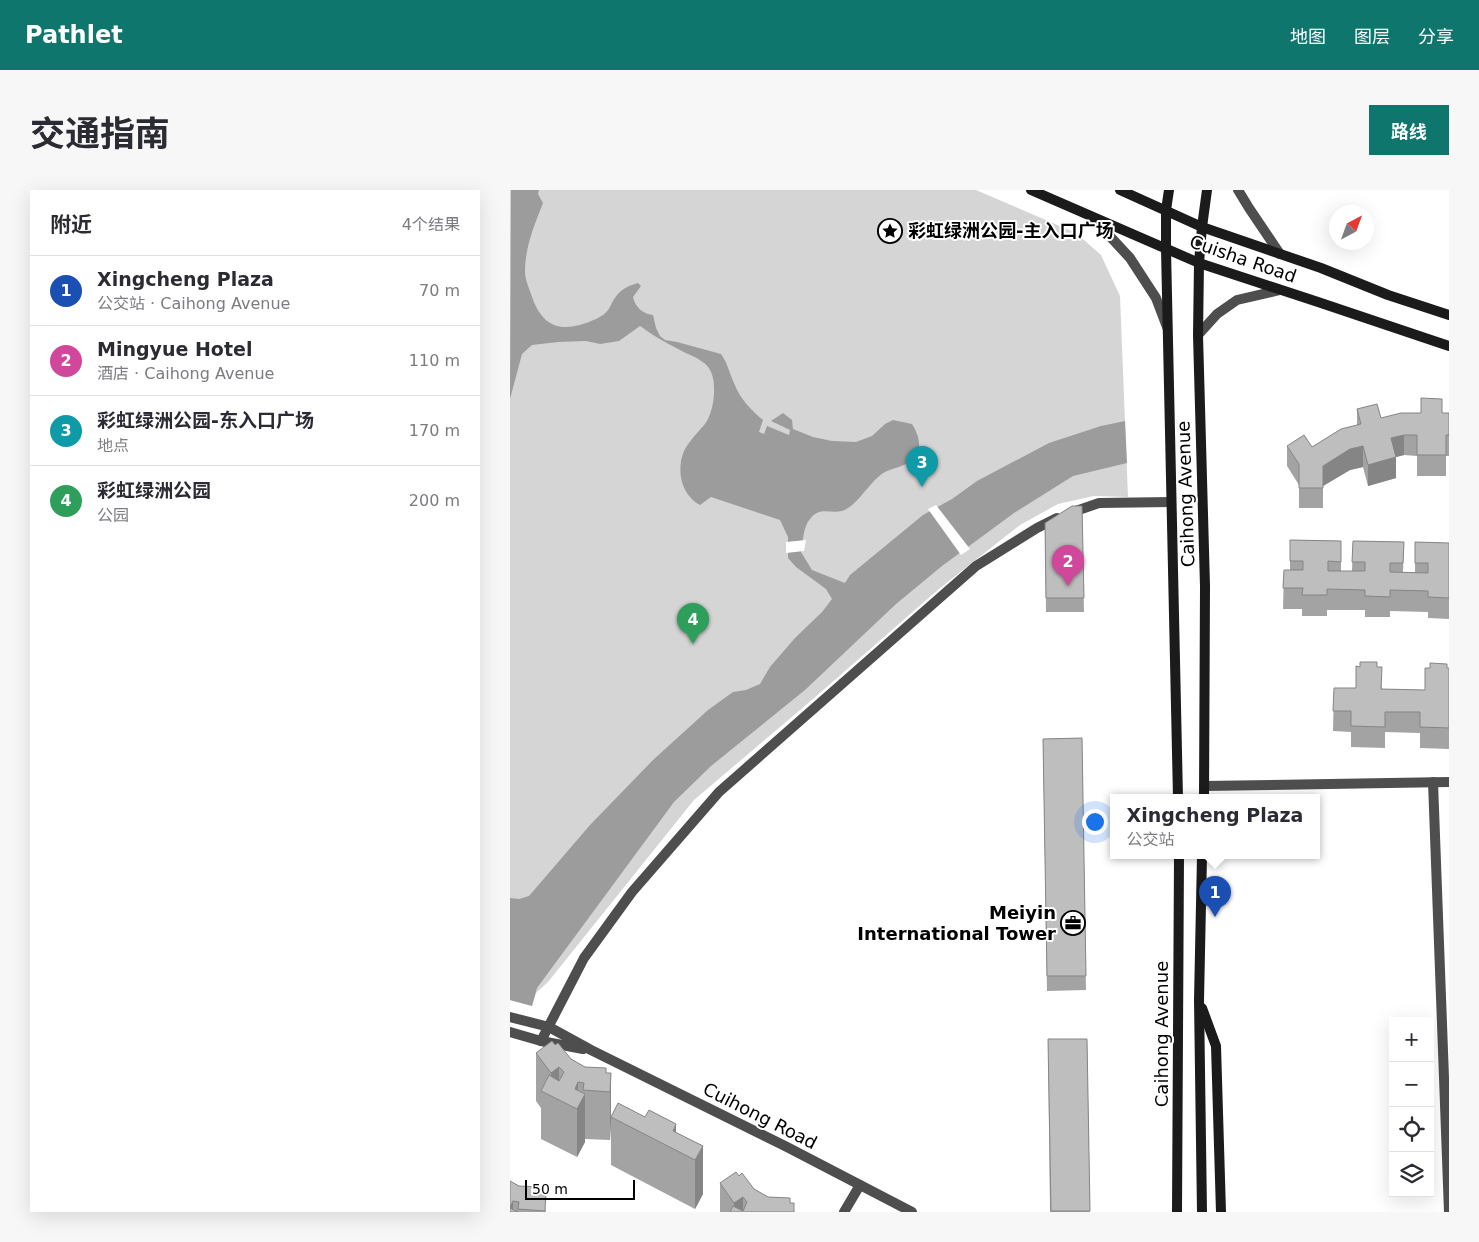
<!DOCTYPE html>
<html lang="zh">
<meta charset="utf-8">
<style>
:root{--surface:#fff;--page:#f7f7f7;--text:#2b2b33;--muted:#7c7c81;--line:#e1e1e2;--accent:#0f766e}
body{margin:0;font-family:"DejaVu Sans","Noto Sans SC",sans-serif;background:var(--page);color:var(--text)}
.controls{position:absolute;right:15px;bottom:15px;display:grid;overflow:hidden;border-radius:0px;box-shadow:0 5px 20px #0002}
.controls button{width:45px;height:45px;display:grid;place-items:center;padding:0;border:0;border-bottom:1px solid var(--line);background:var(--surface);color:var(--text);font:25px sans-serif}
.compass{position:absolute;left:819px;top:15px;width:45px;height:45px;border-radius:50%;background:var(--surface);box-shadow:0 5px 20px #0002;rotate:41deg}
.scale{position:absolute;left:15px;bottom:12px;width:110px;box-sizing:border-box;padding-left:5px;border:2px solid #000;border-top:0;font-size:14px;line-height:18px;white-space:nowrap;color:#000;-webkit-text-stroke:4px #fff;paint-order:stroke}
.you{position:absolute;left:584px;top:631px;width:18px;height:18px;margin:-12px;border:4px solid #fff;border-radius:50%;background:#1a73e8;box-shadow:0 0 0 8px #1a73e833}
.badge{display:grid;place-items:center;width:32px;height:32px;border-radius:50%;background:var(--accent);color:#fff;font-size:16px;font-weight:700}
.pin{position:absolute;translate:-50% -41px;filter:drop-shadow(0 1px 2px #0008)}
.pin::after{content:'';position:absolute;top:26px;width:18px;height:15px;background:inherit;clip-path:polygon(0 0,100% 0,50% 100%)}
.popup{position:absolute;left:600px;top:604px;width:210px;height:65px;box-sizing:border-box;display:grid;place-content:center;border-radius:0px;background:var(--surface);filter:drop-shadow(0 1px 4px #0005);font-size:16px;white-space:nowrap;color:var(--muted)}
.popup b{font-size:19px;color:var(--text)}
.popup::after{content:'';position:absolute;left:50%;top:100%;margin-left:-10px;border:10px solid transparent;border-top-color:var(--surface)}
.list{margin:0;padding:0;list-style:none}
h2{display:flex;justify-content:space-between;align-items:center;height:65px;margin:0;padding:0 20px;font-size:21px}
h2 small{font-size:16px;font-weight:400;color:var(--muted)}
.list li{display:grid;grid-template-columns:32px 1fr auto;gap:15px;align-items:center;box-sizing:border-box;height:70px;padding:0 20px;border-top:1px solid var(--line)}
.list b{display:block;font-size:19px;white-space:nowrap}
.list p{margin:0;font-size:16px;white-space:nowrap;color:var(--muted)}
.list em{font-size:16px;font-style:normal;color:var(--muted)}
.icon{flex:none;width:28px;height:28px;fill:none;stroke:currentColor;stroke-width:2;stroke-linecap:round;stroke-linejoin:round}
.map{position:relative;flex:none;width:939px;height:1022px;overflow:hidden;border-radius:0px}
header{display:flex;align-items:center;gap:30px;box-sizing:border-box;height:70px;padding:0 25px;background:var(--accent);color:#fff}
header strong{font-size:24px}
nav{display:flex;gap:28px;margin-inline-start:auto;font-size:18px}
.intro{display:flex;align-items:center;justify-content:space-between;box-sizing:border-box;height:120px;padding:0 30px}
h1{margin:0;font-size:35px}
.button{padding:12px 22px;border-radius:0px;background:var(--accent);color:#fff;font-size:18px;font-weight:700}
main{display:flex;gap:30px;padding:0 30px}
aside{flex:1;background:var(--surface);border-radius:0px;box-shadow:0 5px 20px #0002}
.map>svg:first-child{display:block}
.green{fill:#d5d5d5}
.water{fill:#9c9c9c}
.pier{fill:#fff}
.lines{fill:none;stroke-linecap:round;stroke-linejoin:round}
.minor{stroke:#4e4e4e;stroke-width:10}
.tertiary{stroke:#4e4e4e;stroke-width:10}
.secondary{stroke:#1b1b1b;stroke-width:10}
.wall{fill:#a3a3a3}
.shaded-wall{fill:#858585}
.building{fill:#bebebe;stroke:#858585}
.labels{text-anchor:middle;stroke-width:4;stroke-linejoin:round;paint-order:stroke}
.poi-label{font-size:18px;font-weight:bold;fill:#000;stroke:#fff;text-anchor:start}
.street-label{font-size:18px;fill:#000;stroke:#fff}
</style>
<header>
<strong>Pathlet</strong>
<nav><a>地图</a><a>图层</a><a>分享</a></nav>
</header>
<div class="intro"><h1>交通指南</h1><a class="button">路线</a></div>
<main>
<aside>
<h2>附近<small>4个结果</small></h2>
<ul class="list">
<li><span class="badge" style="background:#1a4fb4">1</span><div><b>Xingcheng Plaza</b><p>公交站 · Caihong Avenue</p></div><em>70 m</em></li>
<li><span class="badge" style="background:#d1479c">2</span><div><b>Mingyue Hotel</b><p>酒店 · Caihong Avenue</p></div><em>110 m</em></li>
<li><span class="badge" style="background:#0f9aa8">3</span><div><b>彩虹绿洲公园-东入口广场</b><p>地点</p></div><em>170 m</em></li>
<li><span class="badge" style="background:#2e9e5b">4</span><div><b>彩虹绿洲公园</b><p>公园</p></div><em>200 m</em></li>
</ul>
</aside>
<div class="map">
<svg width="939" height="1022" viewBox="0 0 939 1022">
<rect width="100%" height="100%" fill="#fff"/>
<polygon class="green" points="0,0 466,0 566,43 591,65 610,106 618,307 584,306 548,314 510,335 430,398 303,509 184,610 38,792 26,803 22,816 0,810"/>
<path class="water" d="M1 0H29L28 4 33 13C24 36 15 57 15 82 15 89 19 98 21 104 33 141 54 143 86 129 103 121 98 115 108 104 113 98 121 95 128 93L131 96 123 107C125 117 133 124 143 125L146 138 150 146 155 150 167 152 211 164C218 174 219 182 224 193 230 209 241 220 253 230L249 242 254 244 257 236 279 245 280 240 261 231 273 223 282 230 283 239 303 247 322 251 346 252 362 246 375 234 383 230 402 234C407 242 412 253 407 263 400 277 387 276 375 282 361 289 347 317 332 321 319 324 310 316 300 329 293 337 293 352 291 362L302 380 335 393 340 385 413 325 442 309 467 291 539 253 591 236 615 231 617 273 563 286 504 323 432 376 386 414 295 500 201 576 164 612 27 798 22 816 0 810V708L9 709 19 706 80 635 143 570 198 520 223 502 236 500 250 494 260 477 285 448 312 422 322 409 316 399 286 377 278 368V347L270 330 201 307 190 315C171 305 166 280 174 261 179 251 188 242 195 234 204 222 207 195 201 182 200 179 196 174 194 173 187 167 177 164 170 160 156 153 142 145 130 136L109 151 90 154 76 151 48 152 22 155 12 164 0 209Z"/>
<g class="pier">
<polygon points="426,315 460,359 451,365 418,319"/>
<polygon points="296,350 294,361 276,363 276,352"/>
</g>
<g class="lines">
<g class="minor">
<polyline points="560,323 589,313 661,312"/>
<polyline points="923,592 939,1022"/>
<polyline points="694,596 939,592"/>
<polyline points="31,851 74,768 122,702 209,602 466,376 527,338 547,328"/>
<polyline points="334,1022 350,995"/>
</g>
<g class="tertiary">
<polyline points="728,0 739,18 770,64"/>
<polyline points="582,27 620,68 646,108 657,137"/>
<polyline points="688,145 707,124 727,110 770,100"/>
<polyline points="0,827 39,837 81,860 277,957 402,1022"/>
<polyline points="0,842 31,851 73,859"/>
</g>
<g class="secondary">
<polyline points="521,0 689,73 808,112 939,156"/>
<polyline points="610,0 692,37 811,78 878,105 939,125"/>
<polyline points="659,0 656,20 656,59 668,608"/>
<polyline points="694,608 695,396 688,145 689,73 692,37 697,0"/>
<polyline points="692,666 689,810 692,1022"/>
<polyline points="692,818 706,856 711,1022"/>
<polyline points="667,1022 669,666"/>
</g>
</g>
<g class="wall">
<polygon points="847,219 871,228 939,223 939,266 936,266 936,286 907,286 907,266 894,265 886,267 886,288 858,296 853,277 840,280 813,296 813,318 789,318 789,295 777,276 777,256 802,257 847,235"/>
<polygon points="572,316 574,422 536,422 535,333"/>
<polygon points="780,350 831,351 831,381 842,381 843,351 894,352 893,382 905,382 905,352 939,353 939,429 918,428 918,422 880,421 880,427 855,427 855,420 817,420 817,426 792,426 792,419 773,419 774,380 780,380"/>
<polygon points="867,477 872,499 915,500 937,478 939,478 939,559 910,558 910,543 875,542 875,558 841,557 841,542 823,541 824,498 846,498"/>
<polygon points="572,548 576,800 537,801 533,549"/>
<polygon points="538,849 577,849 580,1022 540,1022"/>
<polygon points="45,855 61,869 75,877 96,883 101,883 101,931 100,950 75,949 75,952 67,967 31,949 31,918 26,911 26,863"/>
<polygon points="101,927 135,927 193,956 193,1004 185,1019 101,975"/>
<polygon points="229,986 244,999 258,1007 280,1013 284,1022 210,1022 210,993"/>
<polygon points="0,991 9,996 31,1002 36,1022 0,1022"/>
</g>
<g class="shaded-wall">
<polygon points="894,245 894,265 886,267 886,288 858,296 858,275 881,248"/>
<polygon points="853,256 853,277 840,280 813,296 813,276 840,259"/>
<polygon points="49,877 49,910 41,906 41,883"/>
<polygon points="101,883 101,931 100,950 100,902"/>
<polygon points="68,892 68,917 75,904 75,952 67,967 67,919 65,899"/>
<polygon points="166,934 166,960 163,941"/>
<polygon points="193,956 193,1004 185,1019 185,970"/>
<polygon points="233,1007 233,1022 224,1022 224,1013"/>
<polygon points="3,1011 3,1022 0,1017"/>
</g>
<g class="building">
<polygon points="911,208 932,209 932,223 939,223 939,245 936,245 936,265 907,265 907,245 894,245 881,248 886,267 858,275 853,256 840,259 813,276 813,298 789,298 789,274 777,256 794,245 802,257 831,239 851,234 847,219 867,214 871,228 891,223 911,223"/>
<polygon points="562,316 572,316 574,408 536,408 535,333"/>
<polygon points="780,350 831,351 831,372 818,371 818,381 855,381 855,372 842,372 843,351 894,352 893,373 880,373 880,382 918,383 918,373 905,373 905,352 939,353 939,408 918,407 918,401 880,400 880,407 855,406 855,400 817,399 817,405 792,405 793,398 773,398 774,380 793,380 793,371 780,371"/>
<polygon points="850,472 867,472 867,477 872,477 871,499 915,500 915,478 920,478 920,473 937,474 937,478 939,478 939,538 910,537 910,522 875,522 875,537 841,536 841,521 823,521 824,498 846,498 846,476 850,477"/>
<polygon points="572,548 576,786 537,786 533,549"/>
<polygon points="538,849 577,849 580,1021 541,1021"/>
<polygon points="42,851 45,855 48,853 61,869 75,877 96,878 96,883 101,883 100,902 73,900 74,893 68,892 65,899 75,904 67,919 31,901 39,885 49,891 54,882 49,877 41,883 26,863"/>
<polygon points="108,913 135,927 139,920 166,934 163,941 193,956 185,970 101,927"/>
<polygon points="226,982 229,986 232,983 244,999 258,1007 280,1008 280,1013 284,1013 284,1022 220,1022 223,1016 233,1021 237,1012 233,1007 224,1013 210,993"/>
<polygon points="0,991 9,996 31,997 31,1002 36,1002 35,1021 8,1019 9,1012 3,1011 0,1017"/>
<polygon points="0,1018 8,1022 0,1022"/>
</g>
<defs>
<symbol id="sight-ring" viewBox="-11 -11 22 22"><circle r="9.5" fill="#fff" stroke="#000" stroke-width="1.5"/><path d="M0-6L1.8-2.2L6-1.7L2.9 1.2L3.7 5.4L0 3.3L-3.7 5.4L-2.9 1.2L-6-1.7L-1.8-2.2Z" fill="#000"/></symbol>
<symbol id="office-ring" viewBox="-11 -11 22 22"><circle r="9.5" fill="#fff" stroke="#000" stroke-width="1.5"/><path d="M-6-3h4V-5.5h4V-3h4V5H-6ZM-1-4.5V-3h2v-1.5ZM-6 0V1H6V0Z" fill="#000"/></symbol>
</defs>
<g fill-rule="evenodd">
<use href="#sight-ring" x="366" y="27" width="28" height="28"/>
<use href="#office-ring" x="549" y="719" width="28" height="28"/>
</g>
<g class="labels">
<g class="poi-label">
<text x="398" y="47">彩虹绿洲公园-主入口广场</text>
<text x="546" y="729" text-anchor="end">Meiyin<tspan x="546" dy="21">International Tower</tspan></text>
</g>
<g class="street-label">
<text transform="translate(733 69) rotate(19)" y="6">Cuisha Road</text>
<text transform="translate(676 304) rotate(-92)" y="6">Caihong Avenue</text>
<text transform="translate(652 844) rotate(-90)" y="6">Caihong Avenue</text>
<text transform="translate(250 926) rotate(27)" y="6">Cuihong Road</text>
</g>
</g>
</svg>
<div class="controls">
<button>+</button>
<button>−</button>
<button><svg class="icon" aria-label="locate" viewBox="0 0 24 24"><circle cx="12" cy="12" r="6"/><path d="M12 2v4M12 18v4M2 12h4M18 12h4"/></svg></button>
<button><svg class="icon" aria-label="layers" viewBox="0 0 24 24"><path d="M12 4l9 5-9 5-9-5zM3 14l9 5 9-5"/></svg></button>
</div>
<svg class="compass" viewBox="-18 -18 36 36"><path d="M0-13l5 13h-10z" fill="#e53935"/><path d="M0 13l5-13h-10z" fill="#7c7c81"/></svg>
<div class="scale">50 m</div>
<div class="you"></div>
<div class="pin badge" style="left:705px;top:727px;background:#1a4fb4">1</div>
<div class="popup"><b>Xingcheng Plaza</b>公交站</div>
<div class="pin badge" style="left:558px;top:396px;background:#d1479c">2</div>
<div class="pin badge" style="left:412px;top:297px;background:#0f9aa8">3</div>
<div class="pin badge" style="left:183px;top:454px;background:#2e9e5b">4</div>
</div>
</main>
